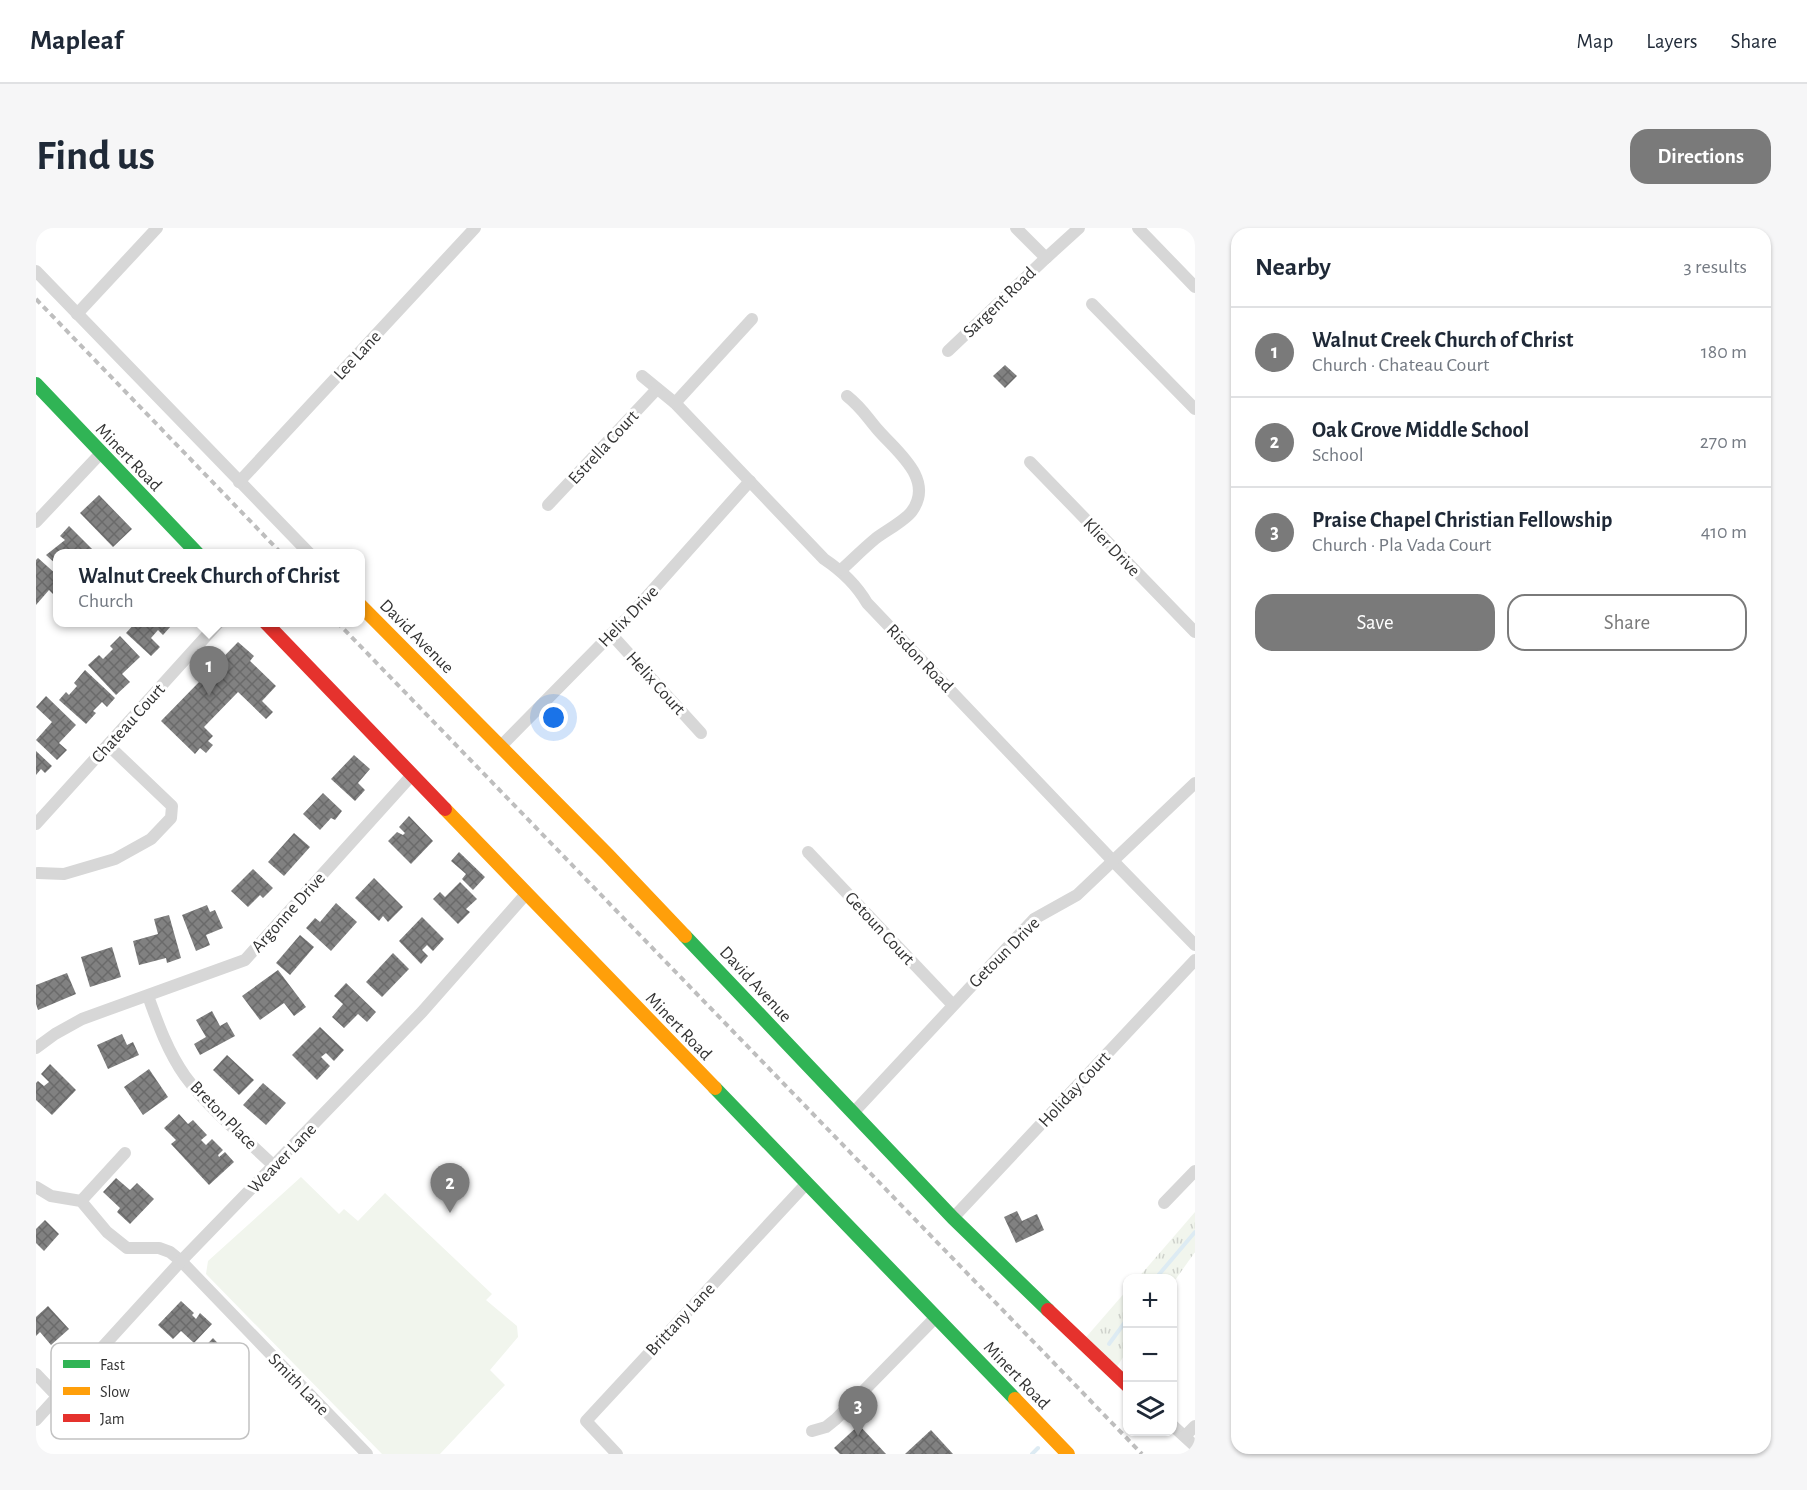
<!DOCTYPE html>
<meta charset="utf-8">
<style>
:root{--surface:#fff;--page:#f6f6f7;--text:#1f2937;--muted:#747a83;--line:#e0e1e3;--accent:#7a7a7a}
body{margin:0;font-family:"Alegreya Sans",sans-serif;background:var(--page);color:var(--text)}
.controls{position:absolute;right:18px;bottom:18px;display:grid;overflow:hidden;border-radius:12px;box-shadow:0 2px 4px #0004}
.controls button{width:54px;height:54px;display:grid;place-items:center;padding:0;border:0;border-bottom:2px solid var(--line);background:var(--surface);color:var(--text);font:30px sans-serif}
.you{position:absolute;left:518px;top:490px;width:21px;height:21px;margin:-15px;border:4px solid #fff;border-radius:50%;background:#1a73e8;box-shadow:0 0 0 9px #1a73e833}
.badge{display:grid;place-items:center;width:39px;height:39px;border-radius:50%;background:var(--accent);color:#fff;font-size:20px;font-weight:700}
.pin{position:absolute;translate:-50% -50px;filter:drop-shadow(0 2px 3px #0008)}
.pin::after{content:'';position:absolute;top:32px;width:21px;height:18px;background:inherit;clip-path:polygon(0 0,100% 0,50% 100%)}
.popup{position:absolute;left:17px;top:321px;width:312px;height:78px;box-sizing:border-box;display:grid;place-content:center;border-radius:12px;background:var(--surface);filter:drop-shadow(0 2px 4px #0005);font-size:20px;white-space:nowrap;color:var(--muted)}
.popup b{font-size:22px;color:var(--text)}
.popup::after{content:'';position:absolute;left:50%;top:100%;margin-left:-12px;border:12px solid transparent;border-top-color:var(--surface)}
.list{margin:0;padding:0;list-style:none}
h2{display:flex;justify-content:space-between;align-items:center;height:78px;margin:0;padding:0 24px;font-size:26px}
h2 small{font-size:20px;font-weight:400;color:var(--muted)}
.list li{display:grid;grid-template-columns:39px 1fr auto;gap:18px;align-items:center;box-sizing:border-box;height:90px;padding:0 24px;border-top:2px solid var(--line)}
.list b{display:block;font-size:22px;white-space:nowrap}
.list p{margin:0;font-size:20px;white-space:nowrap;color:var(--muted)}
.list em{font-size:20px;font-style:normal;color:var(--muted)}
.actions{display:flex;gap:12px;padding:18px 24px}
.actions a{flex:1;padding:14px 0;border:2px solid var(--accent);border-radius:18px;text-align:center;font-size:21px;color:var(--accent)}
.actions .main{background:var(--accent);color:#fff}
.icon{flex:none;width:33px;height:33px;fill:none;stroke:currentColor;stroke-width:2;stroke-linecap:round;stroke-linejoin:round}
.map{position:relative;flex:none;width:1159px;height:1226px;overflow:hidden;border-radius:18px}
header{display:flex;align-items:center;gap:36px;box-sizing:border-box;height:84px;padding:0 30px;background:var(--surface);border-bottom:2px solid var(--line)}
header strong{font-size:28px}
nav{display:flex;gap:33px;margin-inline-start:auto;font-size:21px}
.intro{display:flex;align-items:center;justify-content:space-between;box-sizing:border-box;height:144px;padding:0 36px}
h1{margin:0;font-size:42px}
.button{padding:15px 27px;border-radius:18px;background:var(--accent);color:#fff;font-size:21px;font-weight:700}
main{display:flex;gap:36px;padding:0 36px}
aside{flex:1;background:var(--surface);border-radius:18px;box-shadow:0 2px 4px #0004}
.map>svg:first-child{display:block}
.grass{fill:url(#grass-tufts)}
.park{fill:#f1f5ed}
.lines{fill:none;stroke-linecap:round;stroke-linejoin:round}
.stream{stroke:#ddebf3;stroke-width:4}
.building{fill:url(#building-cross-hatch)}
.street{stroke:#d7d7d7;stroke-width:12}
.fast{stroke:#30b455;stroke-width:14}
.slow{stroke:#ff9f0a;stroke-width:14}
.jam{stroke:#e5322d;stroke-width:14}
.rail{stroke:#bebebe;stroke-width:4;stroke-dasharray:6 4.5;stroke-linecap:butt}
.labels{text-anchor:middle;stroke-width:6;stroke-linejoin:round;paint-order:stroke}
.street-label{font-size:18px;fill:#333;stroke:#fff}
.key{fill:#fff;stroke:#c2c2c2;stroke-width:1.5}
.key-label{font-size:16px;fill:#333}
</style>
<header>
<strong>Mapleaf</strong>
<nav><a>Map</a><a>Layers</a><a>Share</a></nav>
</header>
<div class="intro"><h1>Find us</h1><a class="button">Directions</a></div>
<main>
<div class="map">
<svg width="1159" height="1226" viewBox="0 0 1159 1226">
<defs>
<pattern id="grass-tufts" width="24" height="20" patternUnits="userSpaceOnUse" patternTransform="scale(1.5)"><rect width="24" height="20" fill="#f1f5ed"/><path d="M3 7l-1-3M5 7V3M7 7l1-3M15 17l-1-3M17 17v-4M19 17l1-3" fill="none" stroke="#cfd2cc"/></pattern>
<pattern id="building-cross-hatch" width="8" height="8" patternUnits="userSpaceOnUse" patternTransform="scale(1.5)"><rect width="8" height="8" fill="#818181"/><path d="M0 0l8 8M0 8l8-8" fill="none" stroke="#6a6a6a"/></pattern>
</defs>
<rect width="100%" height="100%" fill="#fff"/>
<g class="grass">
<polygon points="1159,984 1159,1024 1137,1055 1136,1050 1102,1050"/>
<polygon points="1091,1062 1091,1123 1077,1145 1045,1115"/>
</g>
<polygon class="park" points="265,949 303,986 308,981 322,993 349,965 456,1066 450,1072 481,1098 482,1109 454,1142 469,1157 404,1226 346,1226 170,1046 172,1033"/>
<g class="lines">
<g class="stream">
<polyline points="1120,1050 1159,1004"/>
<polyline points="1073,1116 1092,1090"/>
<polyline points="996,1226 1002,1220"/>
</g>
</g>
<g class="building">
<polygon points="969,137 981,148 969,160 957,148"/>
<polygon points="63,267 96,301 77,319 44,285"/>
<polygon points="33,298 58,323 56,326 21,326 21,337 10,327 29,312 24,308"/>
<polygon points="2,330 21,347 21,364 18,367 13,362 0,377 0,332"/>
<polygon points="100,394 132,394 135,398 127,407 122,402 115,410 124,419 115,428 90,405"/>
<polygon points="84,408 104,429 86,446 94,454 80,467 52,437 63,427 67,431 77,421 74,418"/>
<polygon points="202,414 218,428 214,433 240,458 226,473 237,484 230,491 202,464 168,499 177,508 172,513 177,517 170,525 164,520 159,526 125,493"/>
<polygon points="49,442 79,470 71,479 66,474 57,483 60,485 50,496 23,472 30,464 33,467 41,458 38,455"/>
<polygon points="10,468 40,497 23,515 31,522 21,532 0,512 16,494 0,479"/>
<polygon points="0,523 16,538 9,545 5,541 0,547"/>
<polygon points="318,527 334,541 322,555 329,562 319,573 295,551"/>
<polygon points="287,565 306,583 299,592 295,590 284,602 267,586"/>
<polygon points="373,588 397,613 375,636 352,613 361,604 367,607 369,605 363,599"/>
<polygon points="258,605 274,619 248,648 232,634"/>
<polygon points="423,624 449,649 437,662 426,651 430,646 415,633"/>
<polygon points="217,641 237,660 227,670 224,667 212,679 195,663"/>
<polygon points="338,650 367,679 352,694 347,688 343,693 319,670"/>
<polygon points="424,654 441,671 430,681 434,684 422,696 397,671 404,664 409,669"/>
<polygon points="300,675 321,694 295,723 270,700 279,690 284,694"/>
<polygon points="171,677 174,684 179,682 187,700 170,707 174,717 160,723 146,687"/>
<polygon points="133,687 145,730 131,735 130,730 103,737 97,713 122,706 118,691"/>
<polygon points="386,689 408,711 397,723 391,717 386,722 392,728 385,736 363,713"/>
<polygon points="264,707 278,719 254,747 240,735"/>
<polygon points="76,719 85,749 54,759 45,729"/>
<polygon points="357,725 373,741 346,769 330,754"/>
<polygon points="242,742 270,779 258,788 248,775 224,792 206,768"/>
<polygon points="31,745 40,766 2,782 0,776 0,757"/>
<polygon points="310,755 340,784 331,794 322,786 308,800 296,789 307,776 298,768"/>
<polygon points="176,783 184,798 191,794 199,808 164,827 158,816 170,809 160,792"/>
<polygon points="284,799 308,822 298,833 290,825 285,829 294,838 281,852 256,827"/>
<polygon points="86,806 91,817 97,814 103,827 72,841 61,817"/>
<polygon points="191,827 218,852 203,867 177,842"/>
<polygon points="14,836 40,862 16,887 0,872 0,855 2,853 8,858 13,854 5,846"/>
<polygon points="113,841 132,869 107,887 88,859"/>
<polygon points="227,855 250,875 230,897 207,877"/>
<polygon points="143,886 152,896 157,892 171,907 165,912 170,917 176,911 187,922 182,927 183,929 189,924 198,934 173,957 135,916 140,912 128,900"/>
<polygon points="80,950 94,962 101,955 118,971 94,996 81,984 84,980 67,964"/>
<polygon points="981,983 986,993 1001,986 1008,1002 980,1015 968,989"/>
<polygon points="9,992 23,1006 8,1023 0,1015 0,1001"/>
<polygon points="145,1073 158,1085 156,1087 160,1091 164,1085 176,1096 158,1115 145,1103 137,1111 122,1097"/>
<polygon points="12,1078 33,1101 15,1117 4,1104 0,1108 0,1089"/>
<polygon points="177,1110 189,1123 184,1128 188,1133 200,1122 210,1132 184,1158 157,1131"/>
<polygon points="109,1116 124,1129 112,1142 115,1145 94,1167 77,1151"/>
<polygon points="136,1152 163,1178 144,1198 133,1187 138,1182 133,1178 122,1189 111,1179"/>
<polygon points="823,1197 850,1226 804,1226 798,1220"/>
<polygon points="895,1202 917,1226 869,1226"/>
</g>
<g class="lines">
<g class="street">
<polyline points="1102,0 1159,59"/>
<polyline points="1010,30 1043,0"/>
<polyline points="0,43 274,326"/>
<polyline points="1056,76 1159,181"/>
<polyline points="41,86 121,0"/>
<polyline points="912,123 1010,30 980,0"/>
<path d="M606 148 639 175 788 331C806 343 820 356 831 375L1077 633 1159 717"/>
<polyline points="639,175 716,91"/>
<polyline points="994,234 1159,404"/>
<polyline points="203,254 439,0"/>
<polyline points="512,277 621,161"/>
<polyline points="0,294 65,225"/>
<path d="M805 342C816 332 827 321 839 311 849 303 869 293 876 283 899 251 860 223 842 202 830 188 826 180 811 168"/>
<polyline points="575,406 665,505"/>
<polyline points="465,518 597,384 714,253"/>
<polyline points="0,596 183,394"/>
<polyline points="772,624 916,776"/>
<polyline points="2,645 28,646 79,631 115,611 135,590 136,578 72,517"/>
<path d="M112 768C122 796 132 824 149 848 174 882 208 909 238 938"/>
<polyline points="0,820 19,806 46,791 209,732 376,547"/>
<polyline points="817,885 998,691 1041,667 1159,555"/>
<polyline points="0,959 15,968 45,973 71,1004 91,1020 123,1020 134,1024 145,1033 331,1226"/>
<polyline points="45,973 89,925"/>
<polyline points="1128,975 1159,943"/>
<polyline points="917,990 1159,732"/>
<polyline points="0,1146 21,1168"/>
<polyline points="0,1192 145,1033 386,784 490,666"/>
<polyline points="1136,1197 1159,1218"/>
<polyline points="776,1203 790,1199 800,1191 900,1089"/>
<polyline points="1149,1208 1159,1198"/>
<polyline points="581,1226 550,1193 770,956"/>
</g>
<g class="fast">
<polyline points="0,156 162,326"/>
<polyline points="649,708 917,990 1012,1082"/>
<polyline points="679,860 979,1171"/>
</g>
<g class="slow">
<polyline points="324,377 572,627 649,708"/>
<polyline points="409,581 679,860"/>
<polyline points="979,1171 1032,1226"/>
</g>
<g class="jam">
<polyline points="229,394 409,581"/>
<polyline points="1012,1082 1092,1158"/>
</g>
<g class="rail">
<polyline points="0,71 246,326"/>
<polyline points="301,394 1106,1226"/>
</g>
</g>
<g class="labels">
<g class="street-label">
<text transform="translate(963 74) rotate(-44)" y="6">Sargent Road</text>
<text transform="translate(321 127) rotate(-47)" y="6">Lee Lane</text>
<text transform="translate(567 219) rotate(-47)" y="6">Estrella Court</text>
<text transform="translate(93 229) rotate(46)" y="6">Minert Road</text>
<text transform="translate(1076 319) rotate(46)" y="6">Klier Drive</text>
<text transform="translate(592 388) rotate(-46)" y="6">Helix Drive</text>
<text transform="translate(381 408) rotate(45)" y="6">David Avenue</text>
<text transform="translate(884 430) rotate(46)" y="6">Risdon Road</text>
<text transform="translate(620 455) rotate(48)" y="6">Helix Court</text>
<text transform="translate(92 495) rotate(-48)" y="6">Chateau Court</text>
<text transform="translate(252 684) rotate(-48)" y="6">Argonne Drive</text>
<text transform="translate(844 700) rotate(47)" y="6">Getoun Court</text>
<text transform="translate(968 724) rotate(-45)" y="6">Getoun Drive</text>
<text transform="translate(720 756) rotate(47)" y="6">David Avenue</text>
<text transform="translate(643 798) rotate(46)" y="6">Minert Road</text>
<text transform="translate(1038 861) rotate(-47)" y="6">Holiday Court</text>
<text transform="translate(188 887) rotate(46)" y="6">Breton Place</text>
<text transform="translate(246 930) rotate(-46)" y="6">Weaver Lane</text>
<text transform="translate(644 1091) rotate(-47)" y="6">Brittany Lane</text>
<text transform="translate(981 1147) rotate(46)" y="6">Minert Road</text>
<text transform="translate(263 1156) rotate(46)" y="6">Smith Lane</text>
</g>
</g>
<rect x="15" y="1115" width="198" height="96" rx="9" class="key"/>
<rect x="27" y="1132" width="27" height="8" fill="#30b455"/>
<rect x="27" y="1159" width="27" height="8" fill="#ff9f0a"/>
<rect x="27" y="1186" width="27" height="8" fill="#e5322d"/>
<g class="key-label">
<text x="64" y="1142">Fast</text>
<text x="64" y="1169">Slow</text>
<text x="64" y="1196">Jam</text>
</g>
</svg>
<div class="controls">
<button>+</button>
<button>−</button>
<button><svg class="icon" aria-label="layers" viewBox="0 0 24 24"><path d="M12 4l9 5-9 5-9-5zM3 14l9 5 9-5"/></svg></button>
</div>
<div class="you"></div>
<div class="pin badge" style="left:173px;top:468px">1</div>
<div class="popup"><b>Walnut Creek Church of Christ</b>Church</div>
<div class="pin badge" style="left:414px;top:985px">2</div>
<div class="pin badge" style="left:822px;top:1208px">3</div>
</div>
<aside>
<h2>Nearby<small>3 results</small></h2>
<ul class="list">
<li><span class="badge">1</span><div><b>Walnut Creek Church of Christ</b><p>Church · Chateau Court</p></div><em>180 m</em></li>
<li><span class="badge">2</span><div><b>Oak Grove Middle School</b><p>School</p></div><em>270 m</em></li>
<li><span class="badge">3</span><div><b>Praise Chapel Christian Fellowship</b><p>Church · Pla Vada Court</p></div><em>410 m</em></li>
</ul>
<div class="actions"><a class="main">Save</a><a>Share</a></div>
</aside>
</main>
